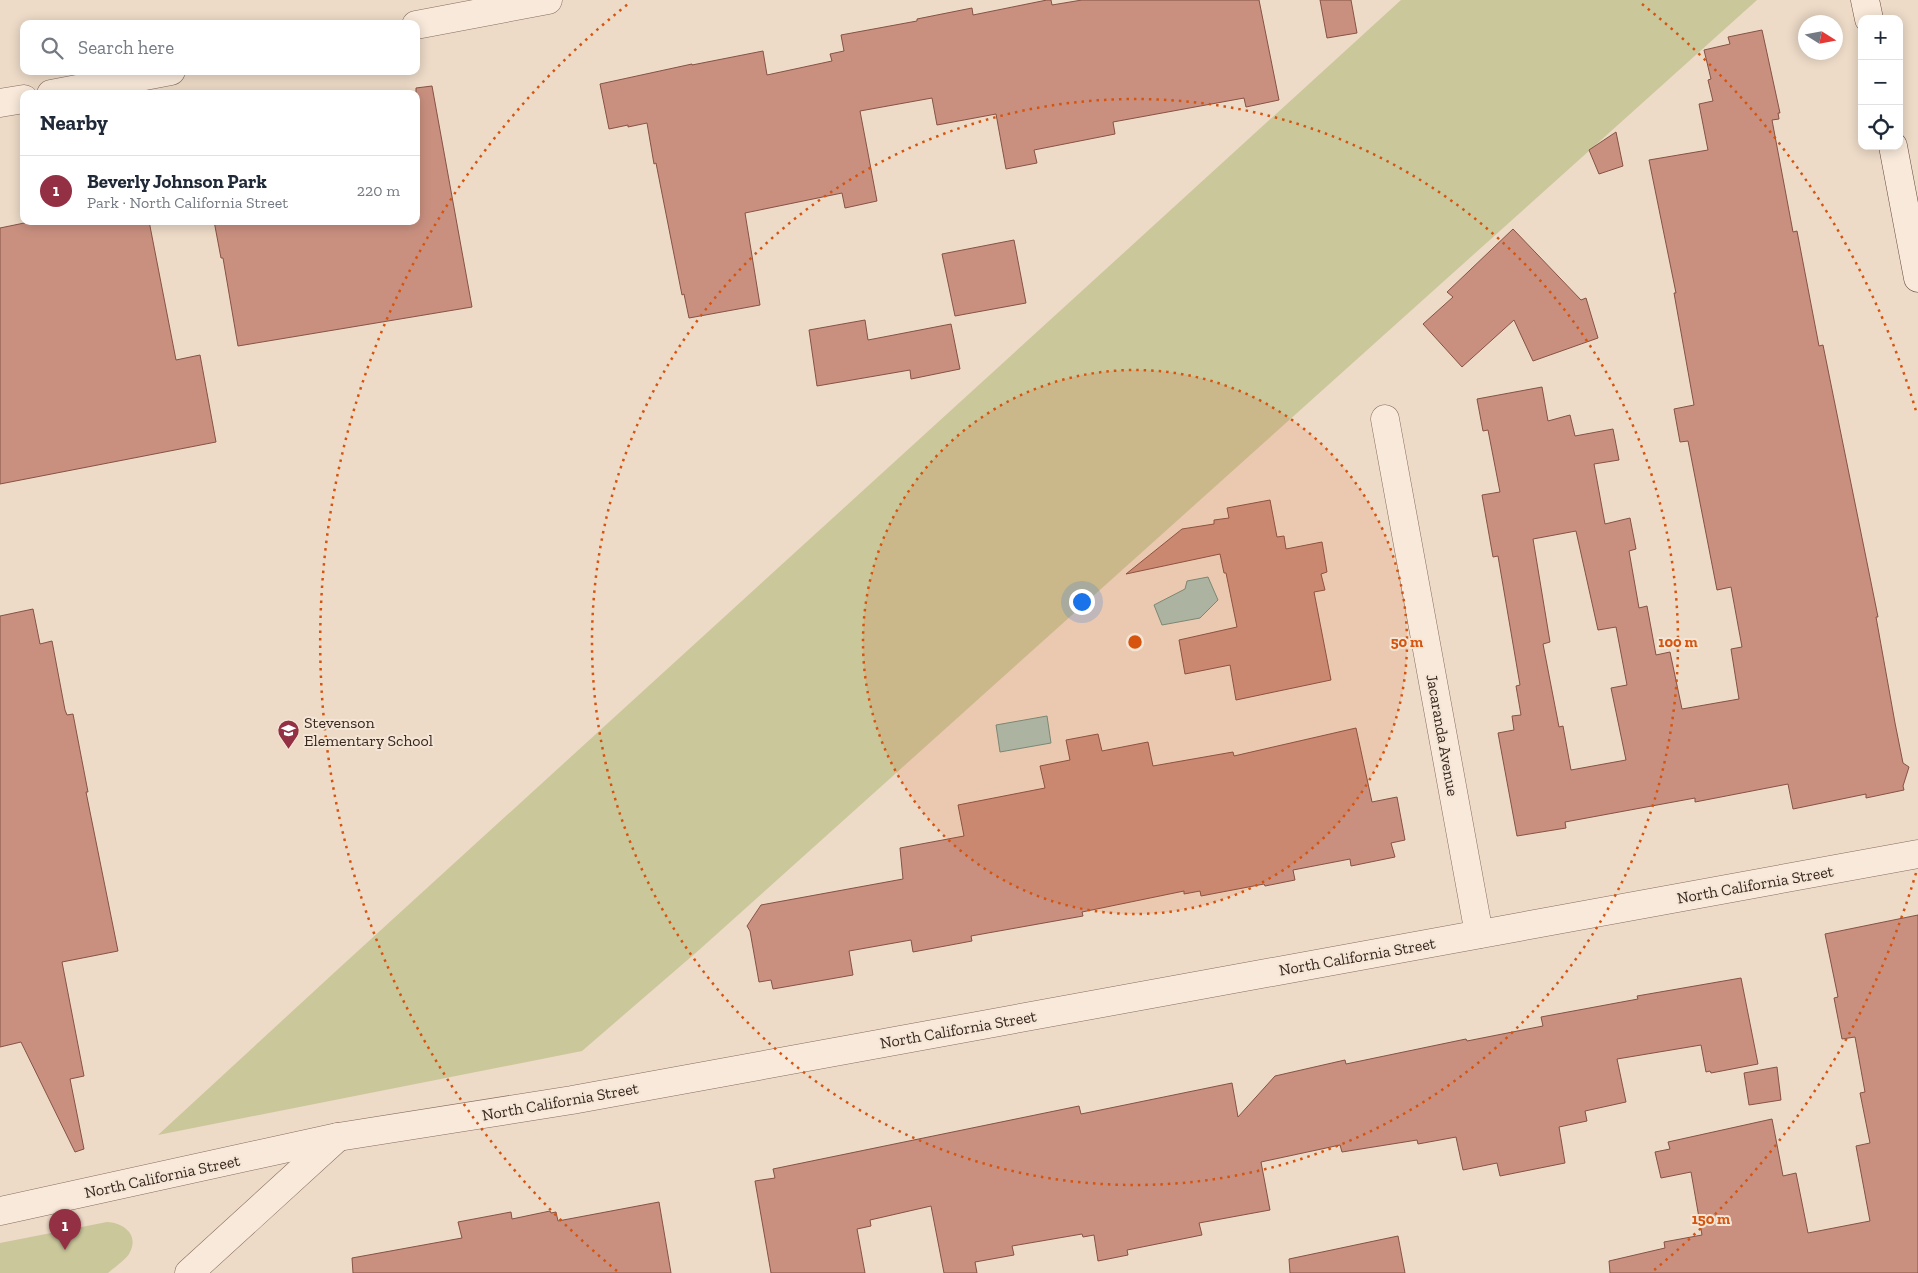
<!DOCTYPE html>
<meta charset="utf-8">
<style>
:root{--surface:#fff;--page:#f2f2f3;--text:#1f2937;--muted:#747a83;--line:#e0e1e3;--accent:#943043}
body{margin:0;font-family:"Zilla Slab",serif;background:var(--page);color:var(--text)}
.controls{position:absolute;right:15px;top:15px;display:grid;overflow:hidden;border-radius:10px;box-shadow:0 2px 12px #0003}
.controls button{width:45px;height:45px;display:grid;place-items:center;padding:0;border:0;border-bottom:1px solid var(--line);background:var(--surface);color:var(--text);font:25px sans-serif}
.compass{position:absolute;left:1798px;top:15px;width:45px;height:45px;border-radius:50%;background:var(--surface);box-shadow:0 2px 12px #0003;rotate:101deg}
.you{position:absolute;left:1081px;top:601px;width:18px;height:18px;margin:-12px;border:4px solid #fff;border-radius:50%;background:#1a73e8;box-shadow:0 0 0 8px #1a73e833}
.badge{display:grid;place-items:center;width:32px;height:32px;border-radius:50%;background:var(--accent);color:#fff;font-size:16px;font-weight:700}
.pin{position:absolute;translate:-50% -41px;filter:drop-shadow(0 1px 2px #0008)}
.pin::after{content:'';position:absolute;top:26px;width:18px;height:15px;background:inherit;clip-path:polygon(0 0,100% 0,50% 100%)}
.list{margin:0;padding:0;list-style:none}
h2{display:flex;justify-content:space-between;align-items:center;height:65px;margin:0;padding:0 20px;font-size:21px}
h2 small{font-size:16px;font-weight:400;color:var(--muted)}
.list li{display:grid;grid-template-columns:32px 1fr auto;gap:15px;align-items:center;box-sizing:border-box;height:70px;padding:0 20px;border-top:1px solid var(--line)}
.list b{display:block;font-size:19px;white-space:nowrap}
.list p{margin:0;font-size:16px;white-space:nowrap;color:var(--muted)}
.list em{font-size:16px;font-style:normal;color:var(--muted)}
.icon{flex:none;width:28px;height:28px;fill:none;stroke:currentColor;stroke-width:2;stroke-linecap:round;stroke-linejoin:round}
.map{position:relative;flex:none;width:1918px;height:1273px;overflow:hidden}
.search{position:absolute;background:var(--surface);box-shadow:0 2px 12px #0003;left:20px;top:20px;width:400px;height:55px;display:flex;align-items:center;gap:12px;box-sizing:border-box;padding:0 18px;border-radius:10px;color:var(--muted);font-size:19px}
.panel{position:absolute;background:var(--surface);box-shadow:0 2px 12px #0003;left:20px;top:90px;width:400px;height:135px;border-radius:10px}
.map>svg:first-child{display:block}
.green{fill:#cac79b}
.water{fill:#a8c1b5;stroke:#6f8f81}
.building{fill:#c9907f;stroke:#865244;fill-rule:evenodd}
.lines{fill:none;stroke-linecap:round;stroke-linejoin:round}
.minor-casing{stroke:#886c5d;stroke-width:29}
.tertiary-casing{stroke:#886c5d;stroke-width:29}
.secondary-casing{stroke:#694d40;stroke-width:29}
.minor{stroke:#f8e9da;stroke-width:28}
.tertiary{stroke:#f8e9da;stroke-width:28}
.secondary{stroke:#f8e9da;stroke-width:28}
.ring{fill:none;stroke:#d6540e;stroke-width:2.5;stroke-dasharray:2.5 5}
.labels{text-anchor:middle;stroke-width:4;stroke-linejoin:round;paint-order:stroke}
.poi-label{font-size:16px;fill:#392720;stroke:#f4e6d6;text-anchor:start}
.street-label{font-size:16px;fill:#392720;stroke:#f4e6d6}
.centre{fill:#d6540e;stroke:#f4e6d6;stroke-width:2.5}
.ring-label{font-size:15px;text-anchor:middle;font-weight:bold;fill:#d6540e;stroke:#f4e6d6;stroke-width:4;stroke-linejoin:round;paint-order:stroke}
</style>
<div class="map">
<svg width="1918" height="1273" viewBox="0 0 1918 1273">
<rect width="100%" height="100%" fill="#eddac7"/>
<g class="green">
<polygon points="1401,0 1757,0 699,950 582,1051 158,1135 336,971"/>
<path d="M107 1222C124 1223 140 1235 129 1254 124 1261 115 1267 108 1273H0V1243Z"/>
</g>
<g class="water">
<polygon points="1208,577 1218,600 1200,618 1162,625 1154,605 1185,589 1187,581"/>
<polygon points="1047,716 1051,743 1000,752 996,725"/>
</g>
<g class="building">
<polygon points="1047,0 1051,0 1052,5 1082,0 1259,0 1279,100 1246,107 1244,98 1113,122 1115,134 1034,150 1037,163 1006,169 996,114 937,125 932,98 860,111 877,201 845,208 842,193 745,213 760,305 689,318 684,294 682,295 656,163 654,164 647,123 628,127 628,125 609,129 600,84 692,64 692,65 763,51 767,75 832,61 830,54 844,51 841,35 917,21 917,19 972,8 973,15"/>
<polygon points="1320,0 1351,0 1357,33 1327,38"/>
<path d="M1762 30 1780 113H1778L1779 119 1772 120 1793 232 1797 231 1819 346 1823 345 1878 617H1876L1895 723 1903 763 1909 767 1903 786 1904 790 1866 798V794L1793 809 1788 784 1695 802V798L1565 822 1566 828 1517 836 1498 733 1514 730 1512 716 1521 715 1516 686 1520 685 1498 556 1493 557 1482 495 1500 492 1488 430 1483 431 1477 399 1542 387 1548 421 1570 415 1575 436 1613 429 1619 460 1594 464 1605 524 1630 518 1636 549 1629 551 1639 608 1647 606 1656 655 1670 652 1682 709 1739 699 1731 649 1742 647 1731 587 1717 590 1688 441 1680 442 1674 409 1694 405 1674 293H1676L1649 160 1708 150 1699 104 1713 101 1708 80 1711 79 1704 50 1730 44 1728 37ZM1576 531 1598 630 1616 627 1627 685 1611 688 1626 760 1571 770 1563 726 1559 727 1543 644 1550 642 1533 539Z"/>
<polygon points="432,86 472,307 238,346 223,258 221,258 214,221 416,221 416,88"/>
<polygon points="1616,132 1623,166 1599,174 1589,150"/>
<polygon points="34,221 149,221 176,360 200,355 216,442 0,484 0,228"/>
<polygon points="1513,229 1581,300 1586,298 1598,338 1533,361 1514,320 1462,367 1423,324 1453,297 1447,292"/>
<polygon points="1014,240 1026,303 955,316 942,254"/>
<polygon points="865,320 868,340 951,324 960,369 911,379 910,370 817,386 809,330"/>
<polygon points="1270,500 1277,537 1284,536 1286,549 1322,542 1327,572 1321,574 1325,590 1314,592 1331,680 1236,700 1230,665 1185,674 1179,640 1237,627 1226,573 1224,573 1220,554 1126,574 1182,529 1214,524 1214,520 1229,518 1227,508"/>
<polygon points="33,609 40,644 52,641 65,710 67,715 73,714 88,792 86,792 118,951 62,962 84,1076 70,1079 84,1149 75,1152 21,1042 0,1047 0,616"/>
<polygon points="1356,728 1372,802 1397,797 1405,840 1391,843 1395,857 1351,866 1350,859 1293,870 1295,880 1265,886 1264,884 1201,896 1200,891 1184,894 1184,891 1082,912 1083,916 971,936 972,941 913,952 911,940 849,951 853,975 773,989 771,980 759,982 750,931 747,926 761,905 903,879 900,848 964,836 958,805 1045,788 1040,766 1070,760 1066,740 1098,734 1102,751 1148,742 1153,766 1233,752 1234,756"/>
<polygon points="1918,915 1918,1273 1610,1273 1609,1261 1665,1248 1664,1242 1702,1235 1691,1172 1661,1178 1655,1152 1670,1149 1668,1142 1772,1119 1783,1176 1796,1173 1808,1233 1870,1221 1856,1146 1870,1143 1860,1093 1865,1092 1855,1037 1842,1039 1834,998 1838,997 1825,934"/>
<polygon points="1741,978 1758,1064 1711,1073 1710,1071 1706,1072 1701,1045 1617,1059 1626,1102 1585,1111 1587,1121 1559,1127 1565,1163 1500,1176 1497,1163 1463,1170 1456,1137 1418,1144 1417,1140 1342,1152 1340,1145 1261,1162 1270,1210 1199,1223 1202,1235 1127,1250 1128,1255 1098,1261 1094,1235 1083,1237 1082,1234 1012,1246 1014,1255 975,1262 977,1273 944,1273 931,1206 870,1220 871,1226 857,1229 865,1273 771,1273 755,1181 775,1178 773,1169 1079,1106 1081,1114 1232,1083 1238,1117 1275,1076 1345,1060 1346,1064 1466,1039 1467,1041 1543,1026 1541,1017 1638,999 1637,996"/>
<polygon points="1777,1067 1781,1100 1749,1105 1744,1073"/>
<polygon points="659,1202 671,1273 353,1273 352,1258 462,1238 458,1222 511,1212 512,1219 550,1211 551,1213 556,1212 558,1221"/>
<polygon points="1398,1236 1405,1273 1290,1273 1289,1259"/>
</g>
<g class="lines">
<defs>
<g id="minor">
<polyline points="416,25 548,0"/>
<polyline points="51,94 171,71"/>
<polyline points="0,103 24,99"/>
<polyline points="1385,419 1479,934"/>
<polyline points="189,1273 338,1137"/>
</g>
<polyline id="tertiary" points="0,1211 338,1137 572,1100 1918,854"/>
<g id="secondary">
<polyline points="1865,0 1869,19"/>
<polyline points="1893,146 1918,278"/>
</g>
</defs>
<use href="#minor" class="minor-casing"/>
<use href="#tertiary" class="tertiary-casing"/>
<use href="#secondary" class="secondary-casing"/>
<use href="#minor" class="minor"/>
<use href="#tertiary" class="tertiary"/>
<use href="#secondary" class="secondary"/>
</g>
<circle cx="1135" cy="642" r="272" fill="#d6540e" fill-opacity=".12"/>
<g class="ring">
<circle cx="1135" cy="642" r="272"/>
<circle cx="1135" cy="642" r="543"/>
<path d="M1916 873A815 815 0 0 1 1653 1271M617 1271A815 815 0 0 1 628 4M1642 4A815 815 0 0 1 1916 411"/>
</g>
<defs>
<symbol id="school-pin" viewBox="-11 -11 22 30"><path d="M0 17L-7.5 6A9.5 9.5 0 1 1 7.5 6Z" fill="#943043" stroke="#f4e6d6"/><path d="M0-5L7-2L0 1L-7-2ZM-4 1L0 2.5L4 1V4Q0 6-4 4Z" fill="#fff"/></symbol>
</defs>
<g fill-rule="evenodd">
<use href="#school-pin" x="276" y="718" width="25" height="34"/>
</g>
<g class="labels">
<g class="poi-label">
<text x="304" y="728">Stevenson<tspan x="304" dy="18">Elementary School</tspan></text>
</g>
<g class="street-label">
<text transform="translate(1443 735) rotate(80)" y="6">Jacaranda Avenue</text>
<text transform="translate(1755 884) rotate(-10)" y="6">North California Street</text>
<text transform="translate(1357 956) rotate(-10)" y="6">North California Street</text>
<text transform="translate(958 1029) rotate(-10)" y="6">North California Street</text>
<text transform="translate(560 1101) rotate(-10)" y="6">North California Street</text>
<text transform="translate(162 1176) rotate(-12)" y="6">North California Street</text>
</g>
</g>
<circle cx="1135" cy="642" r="8" class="centre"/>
<g class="ring-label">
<text x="1407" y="647">50 m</text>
<text x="1678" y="647">100 m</text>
<text x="1711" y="1224">150 m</text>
</g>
</svg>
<div class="controls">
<button>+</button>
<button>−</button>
<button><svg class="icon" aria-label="locate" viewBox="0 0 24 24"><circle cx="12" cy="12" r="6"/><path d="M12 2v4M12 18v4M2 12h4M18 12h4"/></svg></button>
</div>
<svg class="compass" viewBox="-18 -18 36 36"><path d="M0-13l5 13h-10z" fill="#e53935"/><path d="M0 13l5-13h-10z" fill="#747a83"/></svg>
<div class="you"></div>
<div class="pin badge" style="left:65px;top:1250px">1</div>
<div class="search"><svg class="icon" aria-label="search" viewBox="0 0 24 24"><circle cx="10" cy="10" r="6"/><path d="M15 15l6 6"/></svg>Search here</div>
<section class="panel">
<h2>Nearby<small></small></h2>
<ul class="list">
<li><span class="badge">1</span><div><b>Beverly Johnson Park</b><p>Park · North California Street</p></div><em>220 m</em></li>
</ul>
</section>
</div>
